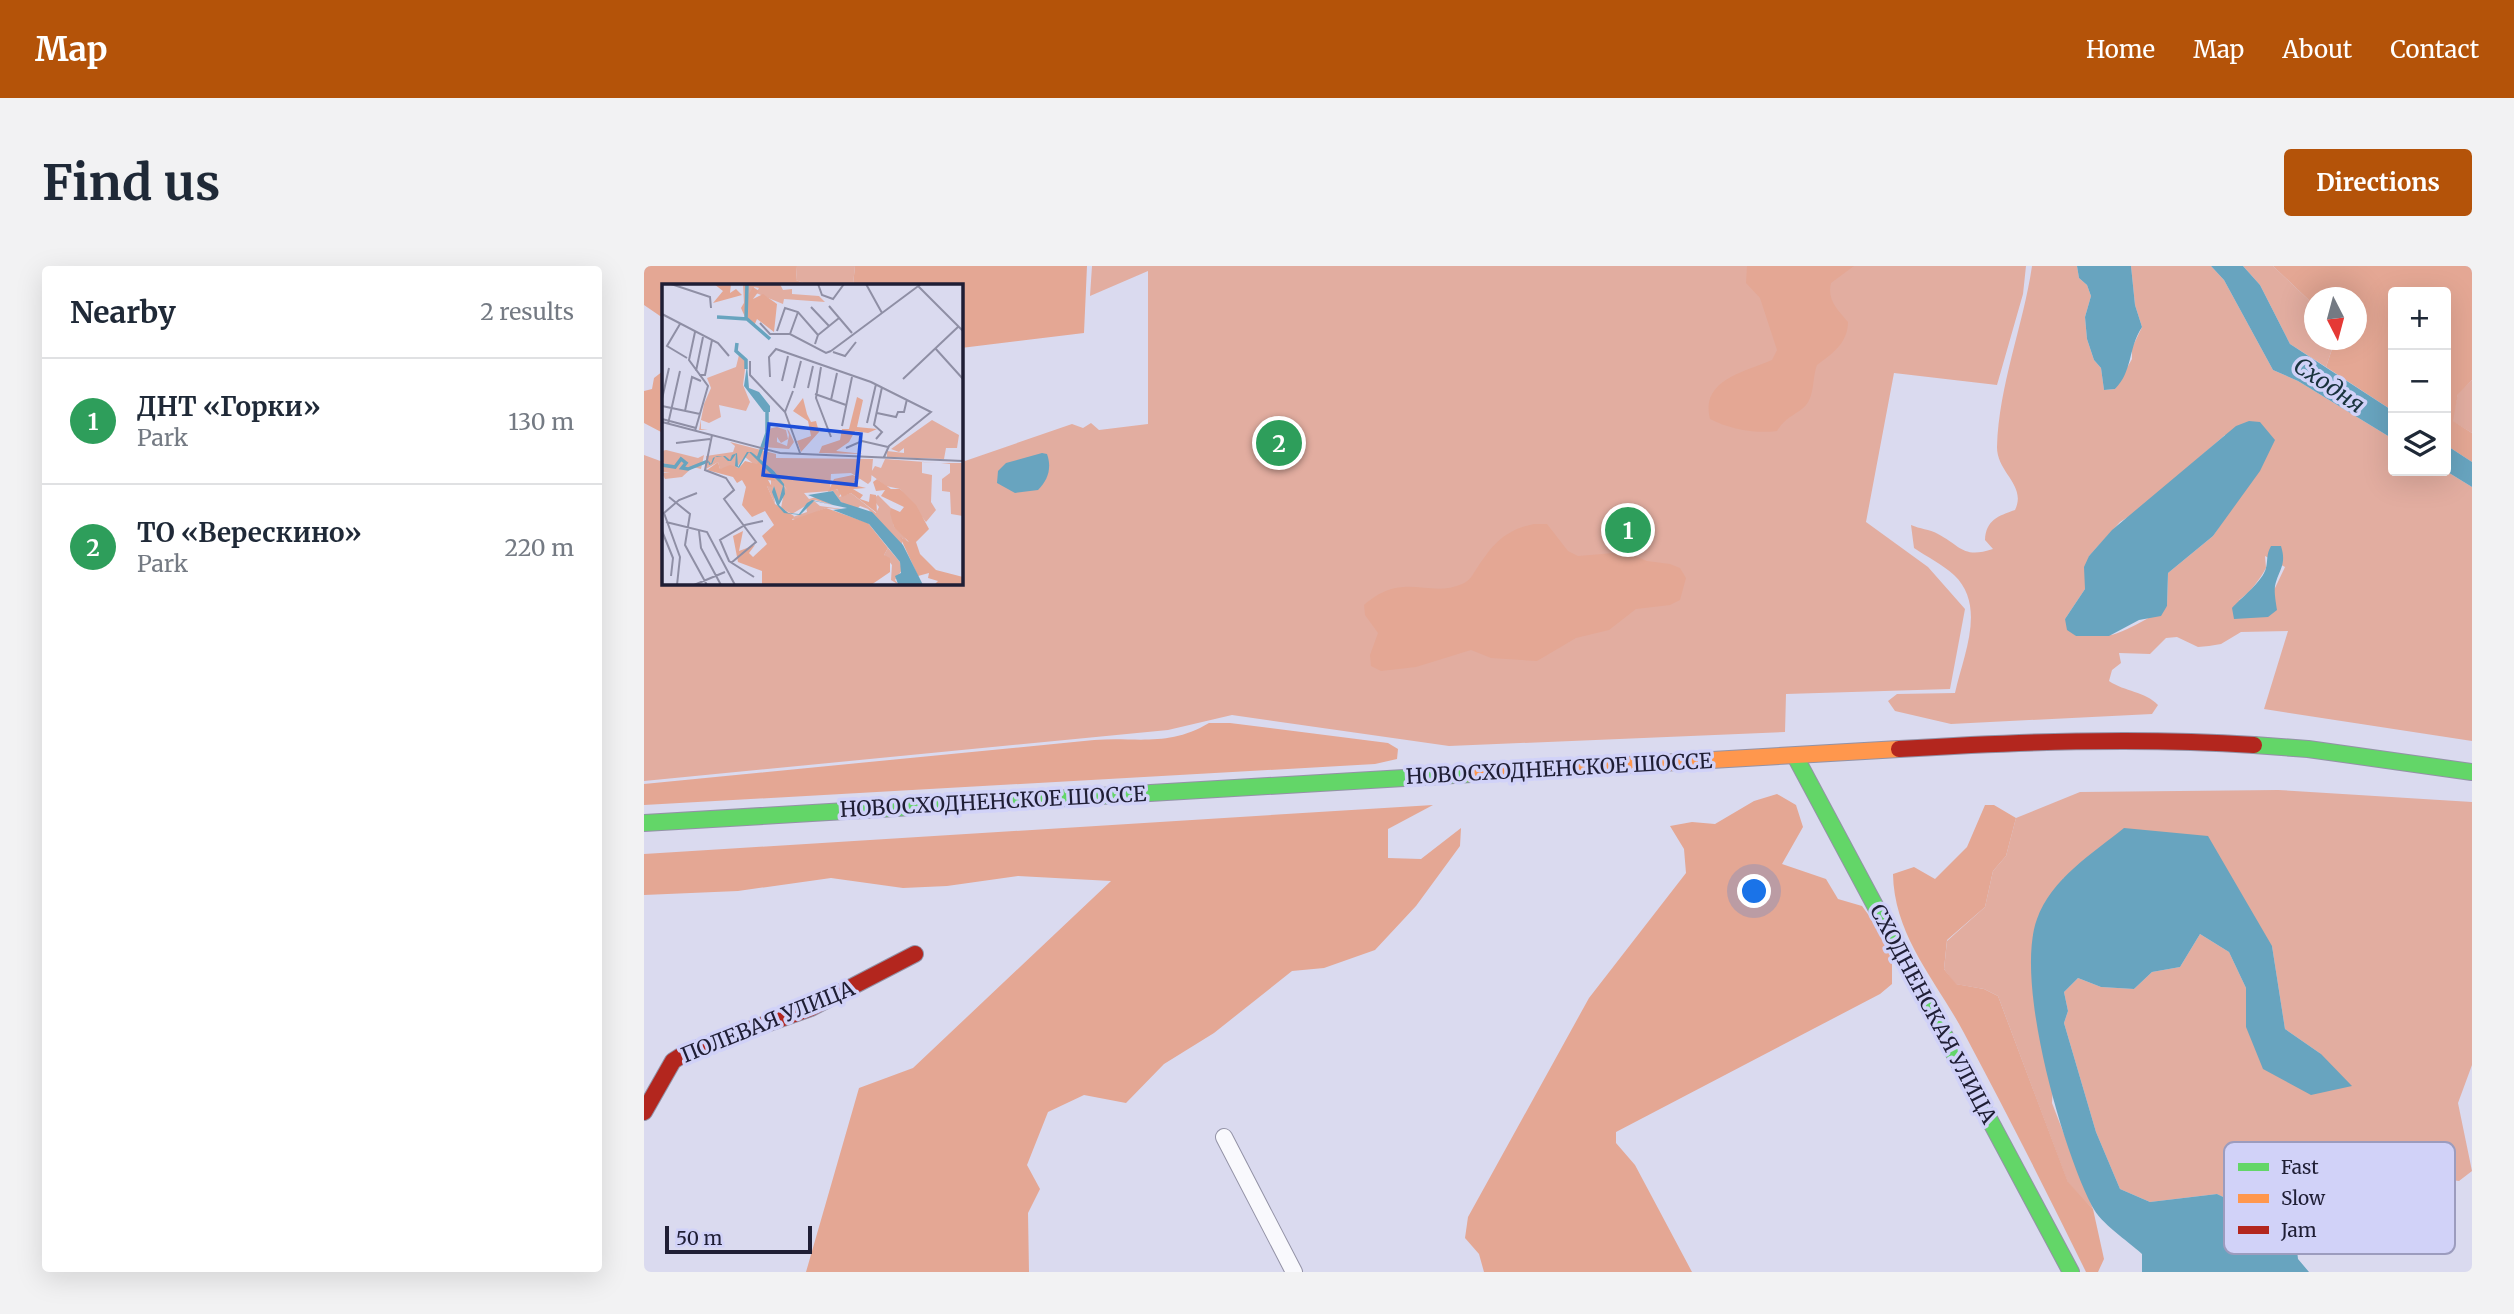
<!DOCTYPE html>
<meta charset="utf-8">
<style>
:root{--surface:#fff;--page:#f2f2f3;--text:#1f2937;--muted:#747a83;--line:#e0e1e3;--accent:#b45309}
body{margin:0;font-family:Merriweather,serif;background:var(--page);color:var(--text)}
.controls{position:absolute;right:21px;top:21px;display:grid;overflow:hidden;border-radius:7px;box-shadow:0 7px 28px #0002}
.controls button{width:63px;height:63px;display:grid;place-items:center;padding:0;border:0;border-bottom:2px solid var(--line);background:var(--surface);color:var(--text);font:35px sans-serif}
.compass{position:absolute;left:1660px;top:21px;width:63px;height:63px;border-radius:50%;background:var(--surface);box-shadow:0 7px 28px #0002;rotate:174deg}
.scale{position:absolute;left:21px;bottom:18px;width:147px;box-sizing:border-box;padding-left:7px;border:4px solid #1f1e35;border-top:0;font-size:19px;line-height:24px;white-space:nowrap;color:#1f1e35;-webkit-text-stroke:5px #d1d2f8;paint-order:stroke}
.you{position:absolute;left:1111px;top:626px;width:24px;height:24px;margin:-18px;border:5px solid #fff;border-radius:50%;background:#1a73e8;box-shadow:0 0 0 10px #1a73e833}
.badge{display:grid;place-items:center;width:46px;height:46px;border-radius:50%;background:var(--accent);color:#fff;font-size:23px;font-weight:700}
.pin{position:absolute;translate:-50% -50%;border:4px solid #fff;box-shadow:0 2px 7px #0006}
.list{margin:0;padding:0;list-style:none}
h2{display:flex;justify-content:space-between;align-items:center;height:91px;margin:0;padding:0 28px;font-size:30px}
h2 small{font-size:23px;font-weight:400;color:var(--muted)}
.list li{display:grid;grid-template-columns:46px 1fr auto;gap:21px;align-items:center;box-sizing:border-box;height:126px;padding:0 28px;border-top:2px solid var(--line)}
.list b{display:block;font-size:26px;white-space:nowrap}
.list p{margin:0;font-size:23px;white-space:nowrap;color:var(--muted)}
.list em{font-size:23px;font-style:normal;color:var(--muted)}
.icon{flex:none;width:38px;height:38px;fill:none;stroke:currentColor;stroke-width:2;stroke-linecap:round;stroke-linejoin:round}
.map{position:relative;flex:none;width:1828px;height:1006px;overflow:hidden;border-radius:7px}
header{display:flex;align-items:center;gap:42px;box-sizing:border-box;height:98px;padding:0 35px;background:var(--accent);color:#fff}
header strong{font-size:33px}
nav{display:flex;gap:38px;margin-inline-start:auto;font-size:24px}
.intro{display:flex;align-items:center;justify-content:space-between;box-sizing:border-box;height:168px;padding:0 42px}
h1{margin:0;font-size:49px}
.button{padding:18px 32px;border-radius:7px;background:var(--accent);color:#fff;font-size:24px;font-weight:700}
main{display:flex;gap:42px;padding:0 42px}
aside{flex:1;background:var(--surface);border-radius:7px;box-shadow:0 7px 28px #0002}
.map>svg:first-child{display:block}
.green{fill:#e2ada0;fill-rule:evenodd}
.forest{fill:#e4a794}
.water{fill:#68a4bf}
.lines{fill:none;stroke-linecap:round;stroke-linejoin:round}
.street-casing{stroke:#9392a6;stroke-width:18}
.fast-casing{stroke:#9392a6;stroke-width:18}
.slow-casing{stroke:#9392a6;stroke-width:18}
.jam-casing{stroke:#9392a6;stroke-width:18}
.street{stroke:#f9f9fd;stroke-width:16}
.fast{stroke:#63d668;stroke-width:16}
.slow{stroke:#ff974d;stroke-width:16}
.jam{stroke:#b3261e;stroke-width:16}
.labels{text-anchor:middle;stroke-width:7;stroke-linejoin:round;paint-order:stroke}
.street-label{font-size:21px;fill:#1f1e35;stroke:#d1d2f8}
.water-label{font-size:23px;font-style:italic;fill:#19333d;stroke:#d1d2f8}
.inset-river{fill:none;stroke:#68a4bf;stroke-width:3.5}
.inset-road{fill:none;stroke:#8f8fa5;stroke-width:2}
.view{fill:#1d4ed8;fill-opacity:0.15;stroke:#1d4ed8;stroke-width:3.5}
.inset-edge{fill:none;stroke:#1f1e35;stroke-width:3.5}
.key{fill:#d1d2f8;stroke:#9c9cbe;stroke-width:2}
.key-label{font-size:19px;fill:#1f1e35}
</style>
<header>
<strong>Map</strong>
<nav><a>Home</a><a>Map</a><a>About</a><a>Contact</a></nav>
</header>
<div class="intro"><h1>Find us</h1><a class="button">Directions</a></div>
<main>
<aside>
<h2>Nearby<small>2 results</small></h2>
<ul class="list">
<li><span class="badge" style="background:#2e9e5b">1</span><div><b>ДНТ «Горки»</b><p>Park</p></div><em>130 m</em></li>
<li><span class="badge" style="background:#2e9e5b">2</span><div><b>ТО «Верескино»</b><p>Park</p></div><em>220 m</em></li>
</ul>
</aside>
<div class="map">
<svg width="1828" height="1006" viewBox="0 0 1828 1006">
<rect width="100%" height="100%" fill="#dadaef"/>
<g class="green">
<polygon points="153,0 211,0 209,19 164,19 152,14"/>
<polygon points="448,0 1382,0 1379,28 1353,119 1250,107 1222,256 1284,301 1321,343 1306,423 1142,428 1141,466 805,480 588,449 524,464 0,515 0,189 19,196 19,317 317,317 317,190 321,195 428,158 439,162 447,157 455,164 504,158 504,5 446,30"/>
<path d="M1388 0H1433L1435 12 1443 19 1447 30 1441 51 1443 73 1450 94 1457 102 1460 124 1471 123 1488 93V82L1498 61 1491 39 1487 0H1567L1580 14 1629 104 1654 115 1749 173V205H1802L1828 221V475L1620 443 1644 365 1597 366 1577 378 1565 380 1554 381 1533 371 1522 372 1506 388 1475 387 1477 397 1468 404 1465 415C1481 426 1501 425 1514 439L1508 448 1307 458 1251 445 1244 435 1253 428 1311 427C1319 390 1343 340 1310 309 1298 298 1283 291 1270 282L1267 259C1276 263 1285 263 1294 268 1317 280 1319 293 1349 283L1341 274C1342 254 1354 250 1371 244 1383 219 1353 207 1353 181 1355 118 1379 61 1388 0ZM1581 169 1620 194 1569 270 1524 307 1523 340C1513 348 1479 367 1467 369 1457 371 1443 368 1432 370L1421 353 1441 323 1445 290 1476 256 1495 244ZM1621 290 1641 301 1631 322 1595 334C1606 327 1616 313 1622 302Z"/>
<polygon points="1599,0 1629,0 1670,39 1671,74 1691,74 1682,101 1646,78 1616,19"/>
<polygon points="1828,114 1828,167 1808,155 1814,127"/>
<polygon points="1634,524 1828,536 1828,799 1814,837 1828,905 1815,915 1711,901 1650,958 1600,941 1573,928 1506,936 1476,923 1452,866 1420,757 1424,745 1420,726 1434,712 1457,721 1490,723 1508,706 1536,701 1556,668 1585,686 1602,722 1602,761 1677,788 1641,763 1628,680 1419,612 1408,837 1449,943 1424,917 1354,730 1340,723 1311,718 1300,703 1303,675 1341,641 1349,605 1362,590 1372,552 1436,526"/>
</g>
<g class="forest">
<polygon points="0,0 153,0 152,14 164,19 19,19 19,52 0,39"/>
<polygon points="211,0 443,0 440,67 317,82 317,19 209,19"/>
<path d="M1103 0H1210L1187 17C1183 34 1193 43 1204 56 1204 77 1188 88 1173 99 1168 112 1171 133 1159 142 1148 151 1141 152 1133 165 1112 168 1085 163 1066 153 1056 114 1100 106 1128 94L1133 84 1116 32 1102 17Z"/>
<polygon points="1629,0 1828,0 1828,114 1814,128 1809,155 1828,167 1828,196 1802,179 1802,26 1749,26 1749,145 1682,101 1691,74 1713,74 1713,32 1671,32 1670,39"/>
<polygon points="19,105 19,167 0,157 0,125 8,123 10,112"/>
<path d="M890 258H903L924 285 934 290 982 286 1003 295 1026 298 1036 302 1042 312 1036 334 1026 339 992 343 965 364 932 372 893 395 847 392 827 384 772 401 737 405 727 400 726 389 734 367 721 349 720 339C760 304 784 333 818 318 826 315 829 308 833 302 849 278 860 264 890 258Z"/>
<path d="M565 457H586L744 477 754 483 753 493 731 498 0 539V518L450 474C494 471 525 481 565 457Z"/>
<polygon points="1133,528 1152,539 1159,561 1138,598 1182,613 1194,633 1218,640 1229,655 1248,694 1248,718 1236,728 972,866 972,877 991,899 1048,1006 840,1006 835,988 821,972 824,951 945,732 1042,607 1040,583 1026,560 1048,556 1071,558 1110,535"/>
<polygon points="789,539 744,563 744,592 777,593 817,562 816,580 772,640 731,684 680,702 648,705 570,767 520,798 482,837 440,829 404,846 383,899 396,923 384,947 385,1006 162,1006 215,822 269,802 467,615 374,610 303,620 259,622 187,612 94,625 0,629 0,588"/>
<path d="M1341 539H1350L1372 552 1362 590 1349 605 1341 641 1303 674 1300 703 1312 718 1340 723 1354 730 1424 916 1449 943 1460 993 1454 1006H1442C1403 926 1362 846 1320 767 1293 716 1250 670 1249 608L1270 601 1291 613 1323 581Z"/>
</g>
<g class="water">
<path d="M1433 0H1487L1491 39 1498 61C1484 82 1489 105 1471 123L1460 124 1457 102 1450 94 1443 73 1441 51 1447 30 1443 19 1435 12Z"/>
<polygon points="1567,0 1599,0 1616,19 1646,78 1749,145 1749,173 1654,115 1629,104 1580,14"/>
<polygon points="1605,155 1616,156 1631,174 1616,205 1569,270 1524,307 1523,340 1517,350 1495,354 1465,370 1432,370 1423,364 1421,353 1441,323 1440,301 1445,290 1468,264 1592,160"/>
<polygon points="1802,179 1828,196 1828,221 1802,205"/>
<path d="M398 187 403 188C408 202 404 214 394 224L371 227 353 217 354 205 362 197Z"/>
<path d="M1627 280H1637C1643 299 1635 303 1631 320 1630 327 1632 337 1633 344L1624 351 1590 353 1588 342C1597 332 1619 315 1622 302 1624 294 1622 289 1627 280Z"/>
<path d="M1480 562 1564 570 1628 680 1641 763 1677 788 1708 820 1667 829 1619 803 1602 761V722L1585 686 1556 668 1536 701 1508 706 1490 723 1457 721 1434 712 1420 726 1424 745 1420 757 1452 866 1476 923 1506 936 1573 928 1600 941 1650 958 1654 993 1665 1006H1498V988C1483 974 1457 958 1448 940 1418 882 1370 715 1393 653 1407 613 1449 587 1480 562Z"/>
</g>
<g class="lines">
<defs>
<polyline id="street" points="580,871 650,1006"/>
<g id="fast">
<polyline points="1610,479 1664,483 1828,506"/>
<polyline points="1151,490 1427,1006"/>
<polyline points="0,557 827,508"/>
</g>
<polyline id="slow" points="827,508 1255,483"/>
<g id="jam">
<path d="M1255 483C1373 476 1491 471 1610 479"/>
<polyline points="0,846 29,795 43,786 167,742 271,688"/>
</g>
</defs>
<use href="#street" class="street-casing"/>
<use href="#fast" class="fast-casing"/>
<use href="#slow" class="slow-casing"/>
<use href="#jam" class="jam-casing"/>
<use href="#street" class="street"/>
<use href="#fast" class="fast"/>
<use href="#slow" class="slow"/>
<use href="#jam" class="jam"/>
</g>
<g class="labels">
<g class="street-label">
<text transform="translate(915 503) rotate(-3)" y="7">НОВОСХОДНЕНСКОЕ ШОССЕ</text>
<text transform="translate(349 536) rotate(-3)" y="7">НОВОСХОДНЕНСКОЕ ШОССЕ</text>
<text transform="translate(1289 748) rotate(62)" y="7">СХОДНЕНСКАЯ УЛИЦА</text>
<text transform="translate(124 756) rotate(-22)" y="7">ПОЛЕВАЯ УЛИЦА</text>
</g>
<g class="water-label">
<text transform="translate(1685 119) rotate(34)" y="8">Сходня</text>
</g>
</g>
<g transform="translate(18 18)">
<rect width="301" height="301" fill="#dadaef"/>
<path d="M81 0H118L121 6 130 5V10L157 12 163 18 122 15 121 20 94 9 97 4 92 3 82 20ZM77 71 84 78 81 101 88 118 84 127 57 121 59 133 47 139 39 136V145L46 146H37L42 120 49 104 45 94 74 83ZM270 136 297 151 295 164H284L282 175 225 173V167L242 169V164L237 168 229 165ZM115 143 124 146 126 155 119 159 115 153V158L125 162 127 151 125 145 127 147 132 158 127 165 101 163 106 145ZM68 158 114 170V174L211 175 209 197 206 200 189 189 169 190 168 207 142 209 147 215 154 213 171 221 153 216 130 230 119 224 122 208 117 218 111 202 113 220 105 202 109 201V187L125 206 112 187 98 177 96 182 103 183 100 187 83 173 74 184 58 185 56 178 44 185V172L71 168 73 162ZM4 166 36 174 42 171 39 185 31 183 20 193 3 195 0 189 8 188H0L1 179 5 180 0 178V167ZM223 175 276 179 260 178V189L270 191 269 218 274 226 264 238 238 205 224 202 208 190 213 182 219 184ZM279 179H301V232L289 230 288 208 280 207V195L288 189V180ZM174 205 179 209 177 213 189 209 214 229 217 223 211 215 216 211 229 224 232 243 238 245 246 259 240 254V261L206 225 198 222 194 226 179 218 170 206ZM152 217 158 222 187 226 164 224 136 236 128 234 145 228 144 222ZM226 264 238 278 240 286 233 296 237 301 229 296 230 281 222 271Z" fill="#e2ada0"/>
<path d="M52 0H69L68 9 74 5 80 11 51 19 61 7ZM91 3 97 7 91 15 101 10 115 20 112 48 95 35 92 42 83 33 79 24ZM195 113 201 116 195 143 215 145 206 149 193 147 187 158 174 167 202 170 157 169 160 162 178 156 180 145H187ZM141 114 145 130 149 138 154 137 157 148 139 168 135 157 149 152 146 137 131 127ZM83 177 95 180 97 177 109 187 113 197 106 196 110 203 105 202 113 220 132 232 130 236 164 224 206 239 226 264 222 271 228 274V288L209 301H100V287L76 278 71 252 81 247 77 267 93 261 87 269 91 273 105 260 100 252 112 241 103 227 90 233 80 221 84 203 80 196 75 199 71 193 45 186 56 178 58 185 68 181 77 184ZM191 191 198 195 192 196 196 202 204 204 191 205 201 211 198 215 207 218 208 210 214 211 215 229 189 209 180 213 175 205 166 208 172 195ZM215 195 229 205H238L254 221 267 245 254 258 258 270 274 286 301 293V301H272L276 297 266 294 267 289 256 292 238 253 247 258 232 243 228 229 229 224 238 228 242 223 219 212 223 206 214 207 211 198Z" fill="#e4a794"/>
<path d="M85 81 87 104 97 108 108 122V128H102L82 102ZM85 168H89L92 170 112 187 122 200 123 210 117 221 126 229 137 230 145 219 150 216 171 221 146 211 171 207 179 218 210 228 241 261 261 301 236 300 233 292 239 289 238 278 207 240 171 226 185 224 152 217 138 231 122 229 115 221 110 208 112 202 117 217 121 202 87 168 77 184 73 182 74 170 69 177H66L61 172 53 173 50 180 47 181 46 176 49 180 51 174 55 172H63L68 176 70 171 75 169 76 183Z" fill="#68a4bf"/>
<path class="inset-river" d="M55 33 85 35 108 55M84 36 85 0M75 59 74 67 84 76V85M96 175 105 149V124M0 181 13 183 19 175 24 179 20 184 26 185 46 177"/>
<path class="inset-road" d="M9 0 48 13 49 24M156 0 160 11 171 15 182 0M204 0 220 29M256 2 301 47M167 22 190 49M149 23 167 42M0 30 56 59 67 72M98 39 108 50H128L164 69 169 67M18 40 5 62 25 74M115 47 123 24 136 28 156 51M33 48 27 76 46 102 33 147M128 50 136 28M153 60 156 51 177 34M273 64 301 95M169 67 259 0M171 68 183 72 194 58M88 77V91L123 128M159 83 154 114 169 153M34 87 41 53M37 91H43L50 56M108 93 107 73 114 65 209 98 269 128 227 162 222 173M241 95 297 42M120 97 126 72M132 104 139 77M146 104 151 82M153 110 184 121M0 115 7 84M169 116 175 89M0 122 38 130M23 127 30 93 39 97M123 128 138 169M123 128 131 107M215 129 234 133 236 128H242L245 115M0 135 34 144M0 138 118 169 301 177M205 139 214 100M6 140 18 87M180 142 190 93M50 151 43 186 64 194 72 206 62 215 94 258 69 279M214 155 220 148 212 141 220 103M14 159 48 155M184 164 200 157 226 163M7 213 28 230 23 261 45 301M4 238 45 248 73 301M0 247 11 274 9 292M37 247 39 264 59 301M92 293 67 277 58 256 83 241 101 237M15 301 18 273 2 229 17 216 35 209M32 301 63 288"/>
<path class="view" d="M107 140 199 150 194 201 101 191Z"/>
<rect width="301" height="301" class="inset-edge"/>
</g>
<rect x="1580" y="876" width="231" height="112" rx="10" class="key"/>
<rect x="1594" y="897" width="31" height="8" fill="#63d668"/>
<rect x="1594" y="928" width="31" height="9" fill="#ff974d"/>
<rect x="1594" y="960" width="31" height="8" fill="#b3261e"/>
<g class="key-label">
<text x="1637" y="908">Fast</text>
<text x="1637" y="939">Slow</text>
<text x="1637" y="971">Jam</text>
</g>
</svg>
<div class="controls">
<button>+</button>
<button>−</button>
<button><svg class="icon" aria-label="layers" viewBox="0 0 24 24"><path d="M12 4l9 5-9 5-9-5zM3 14l9 5 9-5"/></svg></button>
</div>
<svg class="compass" viewBox="-18 -18 36 36"><path d="M0-13l5 13h-10z" fill="#e53935"/><path d="M0 13l5-13h-10z" fill="#747a83"/></svg>
<div class="scale">50 m</div>
<div class="you"></div>
<div class="pin badge" style="left:984px;top:264px;background:#2e9e5b">1</div>
<div class="pin badge" style="left:635px;top:177px;background:#2e9e5b">2</div>
</div>
</main>
